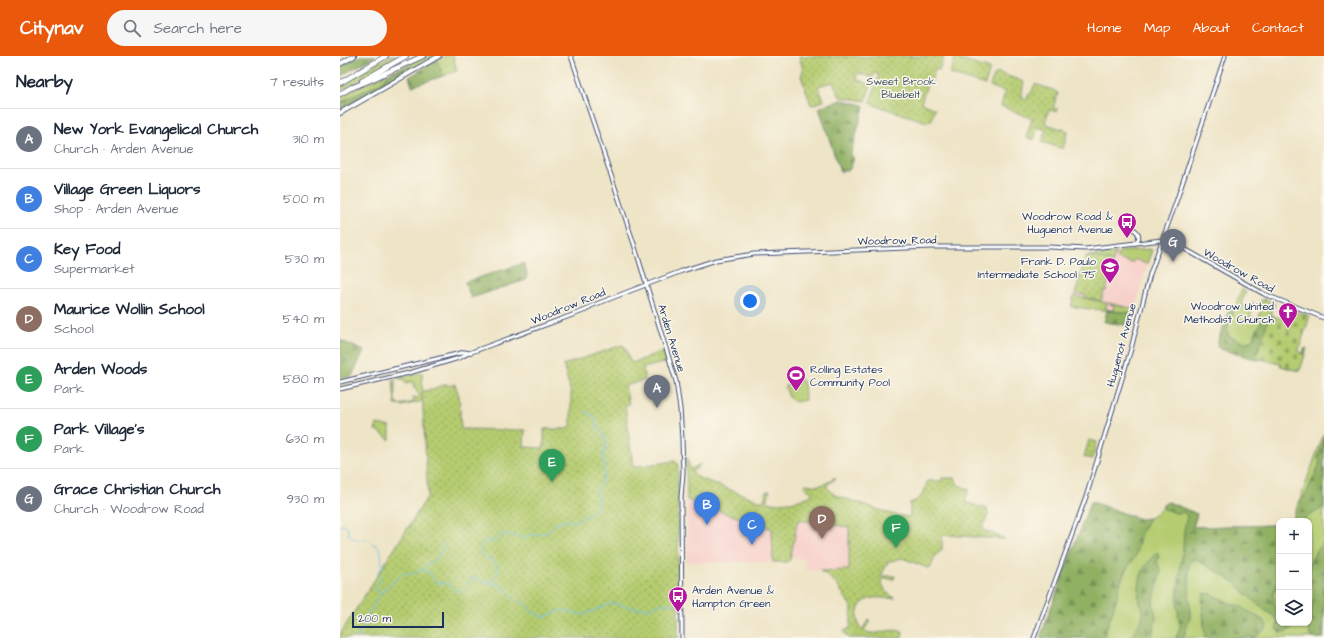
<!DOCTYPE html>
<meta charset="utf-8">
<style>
:root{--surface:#fff;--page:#f6f6f7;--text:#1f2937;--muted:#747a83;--line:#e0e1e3;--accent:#ea580c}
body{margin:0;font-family:"Architects Daughter",sans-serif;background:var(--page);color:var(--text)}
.controls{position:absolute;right:12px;bottom:12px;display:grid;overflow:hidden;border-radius:8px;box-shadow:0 1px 3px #0004}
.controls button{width:36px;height:36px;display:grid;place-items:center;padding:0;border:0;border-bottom:1px solid var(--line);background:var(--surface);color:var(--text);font:20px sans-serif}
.scale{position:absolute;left:12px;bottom:10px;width:92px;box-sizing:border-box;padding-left:4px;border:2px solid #1b2f5e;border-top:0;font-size:11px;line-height:14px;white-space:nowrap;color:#1b2f5e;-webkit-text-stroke:3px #fbf7ec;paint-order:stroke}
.you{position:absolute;left:410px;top:245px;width:14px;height:14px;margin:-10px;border:3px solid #fff;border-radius:50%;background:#1a73e8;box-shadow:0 0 0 6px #1a73e833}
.badge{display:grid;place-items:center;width:26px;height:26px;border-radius:50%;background:var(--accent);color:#fff;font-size:13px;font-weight:700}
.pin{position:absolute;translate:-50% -33px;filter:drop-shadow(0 1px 2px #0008)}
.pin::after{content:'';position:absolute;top:21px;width:14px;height:12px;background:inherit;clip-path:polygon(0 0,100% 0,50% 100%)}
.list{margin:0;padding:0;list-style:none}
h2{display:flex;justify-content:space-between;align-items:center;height:52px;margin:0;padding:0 16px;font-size:17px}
h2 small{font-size:13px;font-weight:400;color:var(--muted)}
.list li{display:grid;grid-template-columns:26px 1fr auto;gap:12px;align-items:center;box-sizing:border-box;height:60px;padding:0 16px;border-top:1px solid var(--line)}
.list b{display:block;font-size:15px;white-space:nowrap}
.list p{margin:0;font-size:13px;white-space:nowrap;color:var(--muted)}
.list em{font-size:13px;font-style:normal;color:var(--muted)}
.icon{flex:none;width:22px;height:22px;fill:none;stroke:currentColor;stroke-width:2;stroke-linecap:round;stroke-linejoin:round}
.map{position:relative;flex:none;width:984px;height:582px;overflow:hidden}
header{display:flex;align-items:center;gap:24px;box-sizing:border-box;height:56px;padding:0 20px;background:var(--accent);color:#fff}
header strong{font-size:19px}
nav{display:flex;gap:22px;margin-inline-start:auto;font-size:14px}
.search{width:280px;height:36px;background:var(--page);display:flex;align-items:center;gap:10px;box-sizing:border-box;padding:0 14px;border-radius:22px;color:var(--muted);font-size:15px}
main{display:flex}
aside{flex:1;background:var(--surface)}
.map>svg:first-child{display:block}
.built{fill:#f7d0ca}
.grass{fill:#b5cc70;stroke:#687e67}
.forest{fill:url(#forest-firs);stroke:#567060}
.cemetery{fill:url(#cemetery-stones);stroke:#687e67}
.park{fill:url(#park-dots);stroke:#687e67}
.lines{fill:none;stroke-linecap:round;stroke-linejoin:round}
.stream{stroke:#70c1eb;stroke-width:1}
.minor-casing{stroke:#3b4a6e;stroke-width:5}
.major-casing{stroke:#3b4a6e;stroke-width:6}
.highway-casing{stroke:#3b4a6e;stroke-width:6}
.minor{stroke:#fff;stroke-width:3}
.major{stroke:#fff;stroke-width:4}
.highway{stroke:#fff;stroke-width:4.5}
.labels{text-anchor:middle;stroke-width:3;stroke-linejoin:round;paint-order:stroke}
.park-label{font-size:11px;fill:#425662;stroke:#fbf7ec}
.poi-label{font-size:11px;fill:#1b2f5e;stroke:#fbf7ec;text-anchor:end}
.street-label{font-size:11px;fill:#1b2f5e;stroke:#fbf7ec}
</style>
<header>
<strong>Citynav</strong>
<div class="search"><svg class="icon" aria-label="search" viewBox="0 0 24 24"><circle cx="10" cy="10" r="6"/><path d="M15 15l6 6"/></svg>Search here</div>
<nav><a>Home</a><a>Map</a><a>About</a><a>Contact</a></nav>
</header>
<main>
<aside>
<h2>Nearby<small>7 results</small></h2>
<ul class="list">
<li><span class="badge" style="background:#6b7280">A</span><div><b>New York Evangelical Church</b><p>Church · Arden Avenue</p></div><em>310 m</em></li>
<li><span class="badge" style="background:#3f7fe0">B</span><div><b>Village Green Liquors</b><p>Shop · Arden Avenue</p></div><em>500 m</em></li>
<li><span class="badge" style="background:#3f7fe0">C</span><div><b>Key Food</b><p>Supermarket</p></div><em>530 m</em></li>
<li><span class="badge" style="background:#8d6e63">D</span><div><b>Maurice Wollin School</b><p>School</p></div><em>540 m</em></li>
<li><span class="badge" style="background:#2e9e5b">E</span><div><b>Arden Woods</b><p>Park</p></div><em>580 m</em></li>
<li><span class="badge" style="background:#2e9e5b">F</span><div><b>Park Village's</b><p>Park</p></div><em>630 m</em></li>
<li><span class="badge" style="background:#6b7280">G</span><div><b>Grace Christian Church</b><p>Church · Woodrow Road</p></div><em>930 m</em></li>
</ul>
</aside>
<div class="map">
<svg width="984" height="582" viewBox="0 0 984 582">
<defs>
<pattern id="forest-firs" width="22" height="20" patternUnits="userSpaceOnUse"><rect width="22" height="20" fill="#90b062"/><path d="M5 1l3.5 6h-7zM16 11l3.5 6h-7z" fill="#759054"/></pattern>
<pattern id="cemetery-stones" width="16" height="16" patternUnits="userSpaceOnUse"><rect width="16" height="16" fill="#b5cc70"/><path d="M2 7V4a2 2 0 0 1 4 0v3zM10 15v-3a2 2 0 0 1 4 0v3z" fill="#92a65f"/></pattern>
<pattern id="park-dots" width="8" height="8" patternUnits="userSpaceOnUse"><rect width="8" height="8" fill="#b5cc70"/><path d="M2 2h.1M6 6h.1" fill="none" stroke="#92a65f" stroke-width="1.8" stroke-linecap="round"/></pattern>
</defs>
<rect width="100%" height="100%" fill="#fbf7ec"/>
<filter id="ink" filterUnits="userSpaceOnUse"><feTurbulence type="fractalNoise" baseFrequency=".025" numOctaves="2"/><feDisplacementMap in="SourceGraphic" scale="8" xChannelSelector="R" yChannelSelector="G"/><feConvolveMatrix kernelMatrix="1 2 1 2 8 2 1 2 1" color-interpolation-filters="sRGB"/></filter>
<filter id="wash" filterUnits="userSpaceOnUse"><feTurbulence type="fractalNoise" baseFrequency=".012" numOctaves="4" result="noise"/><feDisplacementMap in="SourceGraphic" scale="16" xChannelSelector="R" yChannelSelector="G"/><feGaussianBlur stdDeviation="0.9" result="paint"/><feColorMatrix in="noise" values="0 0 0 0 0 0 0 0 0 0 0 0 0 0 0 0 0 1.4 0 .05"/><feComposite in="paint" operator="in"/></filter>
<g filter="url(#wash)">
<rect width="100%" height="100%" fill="#eee4c6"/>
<g class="built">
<polygon points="809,193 812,194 804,218 794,257 731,251 746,200"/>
<polygon points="347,444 432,473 433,506 347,506"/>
<polygon points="457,464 509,471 509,515 466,514 466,506 464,503 460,502 450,502"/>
</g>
<g class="grass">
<polygon points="50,0 61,0 0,35 0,28"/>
<polygon points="85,0 94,0 0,54 69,12 64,12 54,17 51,17 40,27 0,47 0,41 15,33"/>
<polygon points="809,193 812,194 807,208 794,203 792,207 777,203 779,196"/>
<polygon points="776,197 773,205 746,200"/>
<path d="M902 233 906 235 901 248 909 252 912 247 916 249H914L910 261 918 263 922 251 925 253 929 252 919 250 921 244 926 246 922 242 935 248 933 251H929L933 252 930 259C914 265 918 290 902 286 897 285 893 281 888 280L887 272Z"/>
<polygon points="734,240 767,247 766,253 773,254 774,250 768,247 795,253 794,257 731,251"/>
<polygon points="82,317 83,345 63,350 55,349 53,323 55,323 55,346 58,347 58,349 74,346 73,341 78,342 80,340 77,336 76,331 74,332 73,326 67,326 66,328 64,324 57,322"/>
<polygon points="462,324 464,326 465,344 455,346 449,342 445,330"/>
<polygon points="37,368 50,371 50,384 36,374 37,373 35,375"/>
<polygon points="984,377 984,582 700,582 750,447 752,446 800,464 810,462 823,451 823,449 828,446 857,458 853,471 939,469 939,567 969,567 969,465 952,465"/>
</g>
<g class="forest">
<polygon points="20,0 36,0 0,20 0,11"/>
<polygon points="97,4 103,20 72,30 69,21"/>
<polygon points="71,10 66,15 0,53 0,47 40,27 51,17"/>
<polygon points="502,44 523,49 524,51 510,100 514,102 511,111 508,115 505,114 500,116 479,52 488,48"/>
<polygon points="184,207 187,218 186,224 131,242 125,226"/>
<path d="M890 251 894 253 887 272 888 276V280C896 282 901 289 911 285 918 277 918 263 930 259L960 297H963L964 293 967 292 960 314H955L941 310V308L921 303 918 304 880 293 878 291 877 288Z"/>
<polygon points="767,255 794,257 791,270 764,266"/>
<polygon points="0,284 24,295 12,320 0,323"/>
<polygon points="984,384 984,451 960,465 952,465 958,448 967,436 979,409 980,406 978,402"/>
<polygon points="752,446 800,463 809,462 801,477 796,499 786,514 781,525 774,551 763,582 700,582 750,447"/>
<polygon points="828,446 857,458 853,471 939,469 939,525 933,538 934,549 939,554 939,567 953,567 950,574 940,577 936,573 938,567 935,561 926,555 906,538 896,527 855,503 850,506 849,514 850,562 843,582 836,582 840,571 837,550 838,532 843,492 844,474 847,460 844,456 836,457 824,453 823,449"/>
<path d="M984 485V567L982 582H971L968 572 974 540 973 530 969 526C969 504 971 502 984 485Z"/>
<path d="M817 496 819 500 817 506 821 516 813 547 816 561 812 582H790C794 573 804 566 803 554 803 551 799 547 799 543 798 539 799 535 799 531 800 515 807 507 817 496Z"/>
<polygon points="864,537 872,538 889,547 901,551 924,565 927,569 926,573 914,582 865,582 862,546"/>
</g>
<polygon class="cemetery" points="946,252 970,260 959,293 960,297 965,299 960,314 955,314 941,310 941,308 921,303 915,303 930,259 942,263"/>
<g class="park">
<polygon points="104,0 113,0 117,15 103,20 97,4"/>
<polygon points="459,0 604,0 599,14 595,13 591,26 588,26 581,47 595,53 591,65 587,66 531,48 530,47 539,19 534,17 533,22 518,17 516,23 531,29 526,45 500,41 493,26 478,30 484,45 471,49 461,20 463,14"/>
<polygon points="615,2 650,13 645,29 610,18"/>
<polygon points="656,17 660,17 684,26 681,41 687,43 688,39 691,37 695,28 713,34 718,37 713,52 718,53 717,56 709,54 705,66 706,68 728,75 723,93 702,86 706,74 698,71 694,84 686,81 692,63 661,50 665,36 650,30 653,22"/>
<polygon points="746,200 773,205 766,235 764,235 761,245 745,241 745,239 735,238"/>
<polygon points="282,289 285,291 291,307 307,302 307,301 323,295 327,306 303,312 305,324 285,330 289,348 285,349 293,411 335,405 338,408 338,582 0,582 0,578 88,440 82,336 107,328 108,330 115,328 119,340 121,373 185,374 184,391 204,392 204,373 227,373 231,370 231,337 223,309"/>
<polygon points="749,384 757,386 752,403 744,401"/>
<path d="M346 401 351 413 361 408 352 416 359 422 423 446 427 435H430L427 446C443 448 460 446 473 438L464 430 466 428C481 431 483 430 495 421L496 422 486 430 495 439 555 459 570 461V447C581 444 585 435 587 425H601L602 422H615L618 429 629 433 625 446 647 453 648 459 642 473 665 483 604 479 602 480V494L596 499 590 513 562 502 548 506 541 520H555L554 523H542C542 532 547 538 555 542 548 543 539 541 533 542 517 545 513 562 522 574L529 563 531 565 523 575C541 582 546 570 563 576L562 582H508L504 575 510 572 512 552C503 539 496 522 480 515L509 514V471L458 464 450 504 446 506H433L432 473 347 444Z"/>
</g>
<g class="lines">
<g class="stream">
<path d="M0 469 7 470 9 479 17 484C25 484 29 480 34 489H37C45 500 39 502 43 510L38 516 40 519 41 524 35 531 37 535 41 536"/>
<path d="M82 514C90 502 103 506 103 487"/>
<path d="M149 526 156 522 158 515 155 506C147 501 139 502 141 491L145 485H155L163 478 186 482 190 478 195 479 207 477 217 467 226 465H236L249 458 257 452 259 446 256 437 264 421 263 415 265 410 263 402 266 388V382L258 373 254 360 245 356"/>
<path d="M16 582 24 570 28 558 32 553 35 546 43 535 61 519 64 517 73 518 79 514 89 516 97 527H107C111 529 111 532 114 534 123 539 127 528 132 522H135L145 526 160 529 165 534 178 545 185 548 192 556 203 561 222 554 243 559 272 547 292 552H313L317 548C323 548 331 547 337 549"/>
</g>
</g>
</g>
<g filter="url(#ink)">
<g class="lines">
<defs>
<g id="minor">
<polyline points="231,0 294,188 336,325 340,353 342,383 343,417 341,441 342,582"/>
<path d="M795 187C800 183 800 178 795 174"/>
<polyline points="0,326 125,296 129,297 246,254 251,250 342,215 376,204 414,198 591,191 710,191 745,193 822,184 843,192 924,238 984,262"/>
<polyline points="0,333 69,317 119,302 129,297"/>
<polyline points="694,582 746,441 791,293 810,218 835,149 885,0"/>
</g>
<g id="major">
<polyline points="0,8 14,0"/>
<polyline points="0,57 99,0"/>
</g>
<g id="highway">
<polyline points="22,25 66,0"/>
<polyline points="0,27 46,0"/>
<polyline points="11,32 28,25 83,0"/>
<polyline points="0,38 12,31"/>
</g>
</defs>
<use href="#minor" class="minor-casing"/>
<use href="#major" class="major-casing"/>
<use href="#highway" class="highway-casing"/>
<use href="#minor" class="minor"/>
<use href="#major" class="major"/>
<use href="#highway" class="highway"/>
</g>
</g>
<defs>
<symbol id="bus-pin" viewBox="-11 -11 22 30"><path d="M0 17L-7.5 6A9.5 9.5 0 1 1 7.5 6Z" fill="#b5179e" stroke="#fbf7ec"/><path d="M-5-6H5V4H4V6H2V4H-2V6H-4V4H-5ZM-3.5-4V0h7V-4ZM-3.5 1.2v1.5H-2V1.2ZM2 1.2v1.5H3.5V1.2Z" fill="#fff"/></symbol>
<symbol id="school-pin" viewBox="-11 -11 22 30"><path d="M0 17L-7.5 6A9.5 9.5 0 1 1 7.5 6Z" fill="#b5179e" stroke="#fbf7ec"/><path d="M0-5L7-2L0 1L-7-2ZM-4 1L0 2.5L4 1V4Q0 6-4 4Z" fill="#fff"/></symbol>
<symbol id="church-pin" viewBox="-11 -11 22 30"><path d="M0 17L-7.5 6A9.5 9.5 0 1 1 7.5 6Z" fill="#b5179e" stroke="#fbf7ec"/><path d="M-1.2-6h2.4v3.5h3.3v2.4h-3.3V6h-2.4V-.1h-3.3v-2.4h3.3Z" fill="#fff"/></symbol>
<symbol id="stadium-pin" viewBox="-11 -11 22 30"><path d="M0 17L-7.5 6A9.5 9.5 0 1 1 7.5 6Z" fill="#b5179e" stroke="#fbf7ec"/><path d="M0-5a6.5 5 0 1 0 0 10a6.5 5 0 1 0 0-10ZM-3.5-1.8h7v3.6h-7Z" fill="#fff"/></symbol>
</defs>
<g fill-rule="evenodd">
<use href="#bus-pin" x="776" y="155" width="22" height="30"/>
<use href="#school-pin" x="759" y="200" width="22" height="30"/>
<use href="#church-pin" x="937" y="245" width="22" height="30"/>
<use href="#stadium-pin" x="445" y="308" width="22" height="30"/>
<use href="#bus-pin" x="327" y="529" width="22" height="30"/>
</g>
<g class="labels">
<g class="park-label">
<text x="561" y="29">Sweet Brook<tspan x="561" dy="13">Bluebelt</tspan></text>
</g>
<g class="poi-label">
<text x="773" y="164">Woodrow Road &amp;<tspan x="773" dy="13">Huguenot Avenue</tspan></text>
<text x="756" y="209">Frank D. Paulo<tspan x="756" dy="13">Intermediate School 75</tspan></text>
<text x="934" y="254">Woodrow United<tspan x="934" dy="13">Methodist Church</tspan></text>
<text x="470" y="317" text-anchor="start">Rolling Estates<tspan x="470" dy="13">Community Pool</tspan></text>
<text x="352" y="538" text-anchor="start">Arden Avenue &amp;<tspan x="352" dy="13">Hampton Green</tspan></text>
</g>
<g class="street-label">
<text transform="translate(557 184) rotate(-1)" y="4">Woodrow Road</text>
<text transform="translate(899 214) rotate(29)" y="4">Woodrow Road</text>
<text transform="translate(228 250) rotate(-22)" y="4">Woodrow Road</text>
<text transform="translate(332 282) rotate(73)" y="4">Arden Avenue</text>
<text transform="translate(781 289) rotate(-75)" y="4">Huguenot Avenue</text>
</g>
</g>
</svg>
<div class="controls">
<button>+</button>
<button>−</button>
<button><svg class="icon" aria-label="layers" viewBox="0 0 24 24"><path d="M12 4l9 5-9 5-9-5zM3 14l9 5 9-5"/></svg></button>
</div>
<div class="scale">200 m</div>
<div class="you"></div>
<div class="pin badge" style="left:317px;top:352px;background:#6b7280">A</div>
<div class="pin badge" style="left:367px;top:469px;background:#3f7fe0">B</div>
<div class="pin badge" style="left:412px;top:489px;background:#3f7fe0">C</div>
<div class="pin badge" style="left:482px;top:483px;background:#8d6e63">D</div>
<div class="pin badge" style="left:212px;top:426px;background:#2e9e5b">E</div>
<div class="pin badge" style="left:556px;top:492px;background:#2e9e5b">F</div>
<div class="pin badge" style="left:833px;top:206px;background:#6b7280">G</div>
</div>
</main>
